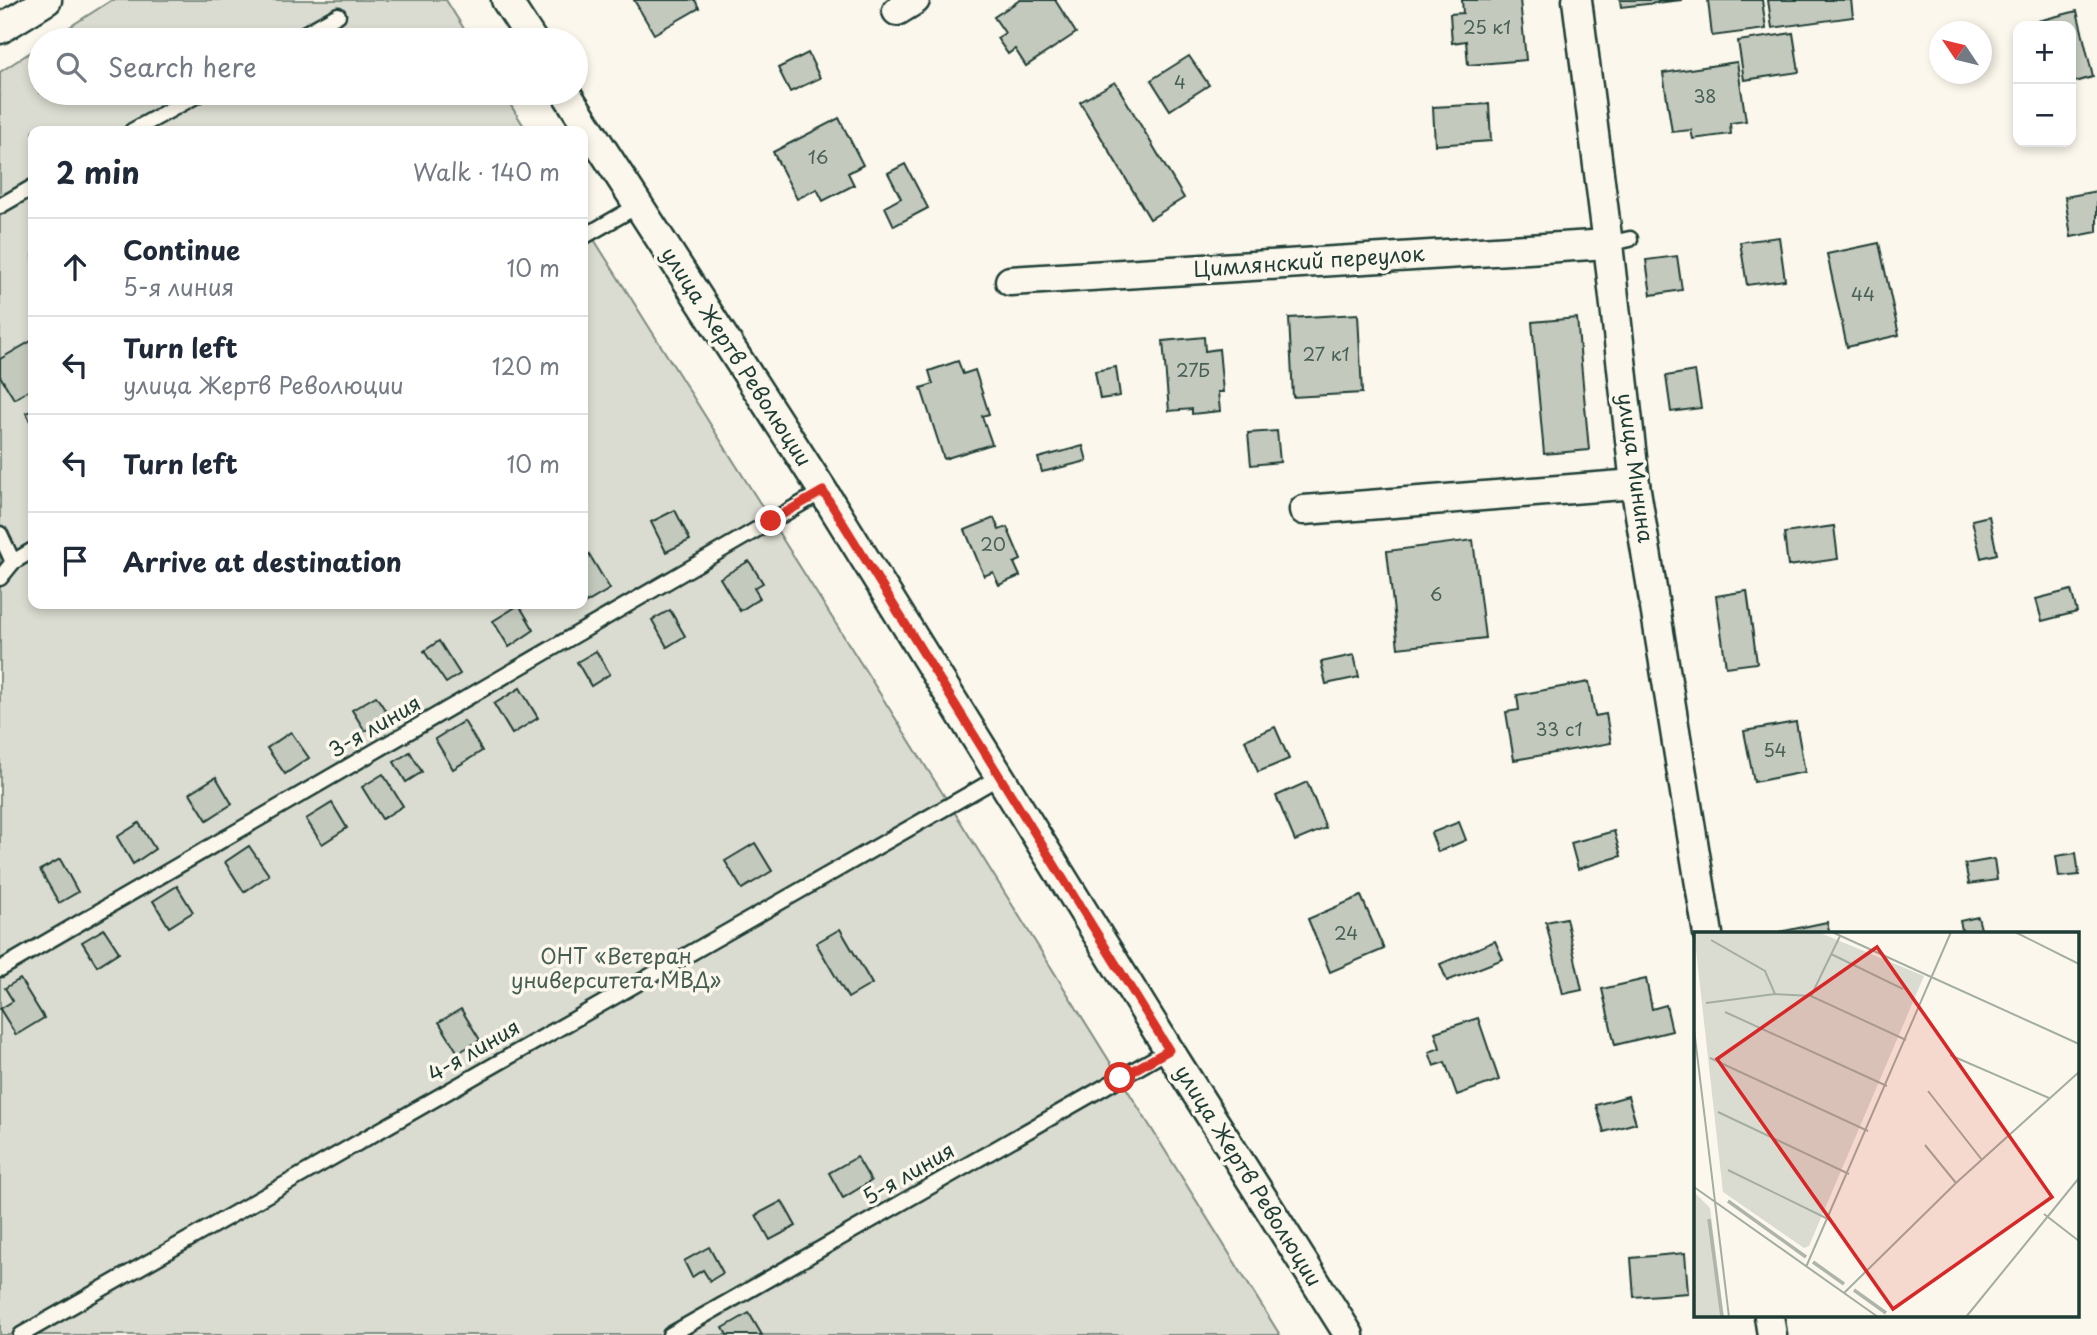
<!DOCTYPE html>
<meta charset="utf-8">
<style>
:root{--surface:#fff;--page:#f6f6f7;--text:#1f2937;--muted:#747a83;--line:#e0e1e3}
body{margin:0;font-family:"Playpen Sans",sans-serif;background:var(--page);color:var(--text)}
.controls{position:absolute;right:21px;top:21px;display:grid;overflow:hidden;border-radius:14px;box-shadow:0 4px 10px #0003}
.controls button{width:63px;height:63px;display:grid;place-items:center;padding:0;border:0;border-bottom:2px solid var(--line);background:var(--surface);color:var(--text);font:35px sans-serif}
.compass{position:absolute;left:1929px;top:21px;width:63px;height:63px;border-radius:50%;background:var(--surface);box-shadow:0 4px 10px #0003;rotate:305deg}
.stop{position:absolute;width:21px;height:21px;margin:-16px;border:5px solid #d93025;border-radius:50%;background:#fff}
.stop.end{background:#d93025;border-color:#fff;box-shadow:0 2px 7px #0008}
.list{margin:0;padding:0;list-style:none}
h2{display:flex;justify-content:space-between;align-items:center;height:91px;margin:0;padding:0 28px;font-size:30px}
h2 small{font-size:23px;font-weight:400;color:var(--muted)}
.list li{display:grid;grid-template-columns:46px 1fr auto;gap:21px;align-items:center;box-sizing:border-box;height:98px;padding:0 28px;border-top:2px solid var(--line)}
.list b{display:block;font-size:26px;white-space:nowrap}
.list p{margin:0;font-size:23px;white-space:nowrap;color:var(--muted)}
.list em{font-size:23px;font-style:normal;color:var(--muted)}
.icon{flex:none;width:38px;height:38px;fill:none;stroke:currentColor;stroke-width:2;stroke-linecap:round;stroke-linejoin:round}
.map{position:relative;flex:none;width:2097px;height:1335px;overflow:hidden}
.search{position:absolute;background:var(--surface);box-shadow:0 4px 10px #0003;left:28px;top:28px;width:560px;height:77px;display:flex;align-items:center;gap:18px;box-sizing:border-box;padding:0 24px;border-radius:38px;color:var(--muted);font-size:26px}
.panel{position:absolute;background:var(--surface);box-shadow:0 4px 10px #0003;left:28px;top:126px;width:560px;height:483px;border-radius:14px}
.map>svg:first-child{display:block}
.green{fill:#dbdcd1;stroke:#7d8c82;stroke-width:2}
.building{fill:#c4c9be;stroke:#1f3d34;stroke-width:2}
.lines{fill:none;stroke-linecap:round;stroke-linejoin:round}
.service-casing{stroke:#1f3d34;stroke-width:19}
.minor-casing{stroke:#1f3d34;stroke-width:33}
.service{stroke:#fbf7ec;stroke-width:14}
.minor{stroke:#fbf7ec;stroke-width:28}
.route{stroke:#d93025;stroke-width:9}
.labels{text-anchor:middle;stroke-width:7;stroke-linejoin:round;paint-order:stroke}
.number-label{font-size:18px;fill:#486056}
.street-label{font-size:21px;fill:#1f3d34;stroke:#fbf7ec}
.park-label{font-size:21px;fill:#455d53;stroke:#fbf7ec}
.inset-river{fill:none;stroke:#adb4aa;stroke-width:3.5}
.inset-road{fill:none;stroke:#a3ada2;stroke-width:2}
.view{fill:#d62828;fill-opacity:0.15;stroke:#d62828;stroke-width:3.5}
.inset-edge{fill:none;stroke:#1f3d34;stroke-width:3.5}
</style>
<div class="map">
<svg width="2097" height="1335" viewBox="0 0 2097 1335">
<rect width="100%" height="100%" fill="#fbf7ec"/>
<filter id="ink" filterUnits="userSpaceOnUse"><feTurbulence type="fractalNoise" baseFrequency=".0143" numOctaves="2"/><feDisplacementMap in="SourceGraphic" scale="14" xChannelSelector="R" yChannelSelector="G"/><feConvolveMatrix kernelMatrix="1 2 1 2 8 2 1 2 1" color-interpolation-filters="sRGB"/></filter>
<g filter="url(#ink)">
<g class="green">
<polygon points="112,0 446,0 471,40 49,40"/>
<polygon points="40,46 40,93 503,93 527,131 33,131 33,604 583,604 583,222 950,805 1280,1335 0,1335 0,72"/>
</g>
<g class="building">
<polygon points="634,0 695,0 699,8 654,34"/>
<polygon points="1020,0 1055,0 1076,33 1026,66 1015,49 1008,54 997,38 1005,33 994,17"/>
<polygon points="1462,0 1520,0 1526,60 1468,65 1466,41 1452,43 1450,14 1463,13"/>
<polygon points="1620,0 1682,0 1621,7"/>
<polygon points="1708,0 1762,0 1766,29 1712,36"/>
<polygon points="1768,0 1851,0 1853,17 1772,28"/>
<polygon points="2077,11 2093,77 2071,83 2071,26 2040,26 2038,21"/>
<polygon points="1793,33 1799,72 1744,80 1738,41"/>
<polygon points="808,53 820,78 790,92 778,68"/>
<polygon points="1189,56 1209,85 1170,110 1151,80"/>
<polygon points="1737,62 1746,121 1730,123 1731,134 1693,139 1691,130 1672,132 1663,73"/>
<polygon points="1115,82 1184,198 1150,219 1080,102"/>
<polygon points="1489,104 1491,141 1435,145 1433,107"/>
<polygon points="839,118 863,165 848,173 854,185 823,201 817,189 797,199 773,152"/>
<polygon points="905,164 928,208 894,226 885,207 901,198 888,173"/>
<polygon points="2097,191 2097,232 2071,237 2065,197"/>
<polygon points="1779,237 1785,280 1747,285 1740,242"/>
<polygon points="1879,243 1899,335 1847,347 1827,254"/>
<polygon points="1677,256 1682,290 1651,295 1646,260"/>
<polygon points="1358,314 1362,393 1293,397 1289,318"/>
<polygon points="1577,318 1589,450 1544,454 1532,322"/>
<polygon points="1204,337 1205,351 1219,349 1223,392 1218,392 1220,411 1192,414 1192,409 1169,411 1163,341"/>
<polygon points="33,340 33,388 14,399 0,376 0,359"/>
<polygon points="958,361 963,374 975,370 989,414 982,416 992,444 944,459 921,388 933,384 929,371"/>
<polygon points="1116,367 1120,396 1100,399 1095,371"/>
<polygon points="1695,371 1701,408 1671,412 1666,376"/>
<polygon points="33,410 33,427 26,413"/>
<polygon points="1277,431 1280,462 1251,465 1248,433"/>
<polygon points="1083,446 1087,461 1042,472 1038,458"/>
<polygon points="675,510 690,540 666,552 651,522"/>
<polygon points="1989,516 1997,554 1981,558 1972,520"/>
<polygon points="994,518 999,530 1007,527 1021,560 1014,563 1020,576 999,585 993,572 984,576 965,530"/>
<polygon points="1834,526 1838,559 1788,566 1784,533"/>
<polygon points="1473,540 1485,638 1398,648 1387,551"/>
<polygon points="589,554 610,589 586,603 583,597 583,558"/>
<polygon points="749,561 763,583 754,588 760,598 740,611 720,578"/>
<polygon points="2071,590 2077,612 2042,621 2036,599"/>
<polygon points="1747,591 1757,663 1726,667 1716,596"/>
<polygon points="519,605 534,630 509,647 493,621"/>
<polygon points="670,610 685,636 667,647 652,620"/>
<polygon points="439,641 460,674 446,683 424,651"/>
<polygon points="596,651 610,674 591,686 577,662"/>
<polygon points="1354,655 1359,677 1326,684 1321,662"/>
<polygon points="1589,682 1595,716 1606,714 1611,743 1514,760 1506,712 1519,710 1517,695"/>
<polygon points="520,688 538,718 512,734 494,704"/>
<polygon points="376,696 389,716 365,731 352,710"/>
<polygon points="464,721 482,751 453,769 435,739"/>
<polygon points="1796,722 1805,772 1754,782 1744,731"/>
<polygon points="1275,727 1289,759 1258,772 1245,740"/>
<polygon points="291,732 309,758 285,774 267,748"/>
<polygon points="410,752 422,772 406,782 394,762"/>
<polygon points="383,774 403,806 382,819 362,787"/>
<polygon points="216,777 232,804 207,820 190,793"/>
<polygon points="1307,782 1326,828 1295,841 1276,796"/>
<polygon points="332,803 347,828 322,844 306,819"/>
<polygon points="1459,822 1466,840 1438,852 1431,833"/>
<polygon points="139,823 155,849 133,864 117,837"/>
<polygon points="1614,831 1621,856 1578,869 1571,843"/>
<polygon points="755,843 772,871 742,889 725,861"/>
<polygon points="249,846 269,875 244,892 225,862"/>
<polygon points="2076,853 2079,875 2059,877 2056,856"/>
<polygon points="60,859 78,892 59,903 40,870"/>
<polygon points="1994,859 1997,880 1969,884 1965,864"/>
<polygon points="177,886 193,912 169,927 153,901"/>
<polygon points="1361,896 1384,949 1330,972 1308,919"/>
<polygon points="1978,917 1982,933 1963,934 1960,921"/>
<polygon points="1566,918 1582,990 1563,994 1546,922"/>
<polygon points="1827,922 1830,934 1770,934"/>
<polygon points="104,929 119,952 97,966 82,942"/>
<polygon points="840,929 872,984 848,998 816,943"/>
<polygon points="1495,941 1503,959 1447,981 1440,964"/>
<polygon points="20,979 44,1018 16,1035 0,1009 13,1001 5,988"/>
<polygon points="1646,979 1652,1009 1666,1005 1672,1031 1615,1045 1602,989"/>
<polygon points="461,1009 480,1040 458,1053 439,1022"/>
<polygon points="1478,1018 1499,1080 1457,1095 1445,1062 1434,1066 1429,1052 1440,1048 1435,1032"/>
<polygon points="1628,1096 1636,1123 1604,1132 1596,1105"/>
<polygon points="857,1157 871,1181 843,1198 829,1173"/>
<polygon points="782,1201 796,1226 770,1240 756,1215"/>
<polygon points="709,1247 723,1273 710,1281 703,1270 692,1277 684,1261"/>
<polygon points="1685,1253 1688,1293 1634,1297 1631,1258"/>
<polygon points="749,1313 762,1335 727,1335 723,1328"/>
</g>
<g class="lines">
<defs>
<g id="service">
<polyline points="293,40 338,15"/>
<polyline points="132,131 201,93"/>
<polyline points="0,206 33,187"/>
<polyline points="583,237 639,205"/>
<polyline points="1608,244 1630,239"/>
<polyline points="0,534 13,562"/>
<polyline points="0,578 13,562 33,550"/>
<polyline points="0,969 823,491"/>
<polyline points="21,1335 1001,776"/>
<polyline points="670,1335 1169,1050"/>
</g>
<g id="minor">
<polyline points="506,0 532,40"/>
<polyline points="1577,0 1608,244 1635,484 1708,934"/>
<polyline points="897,11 915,0"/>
<polyline points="0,29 47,0"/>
<polyline points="566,93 823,491 1169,1050 1349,1335"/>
<polyline points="1010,281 1608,244"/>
<polyline points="1304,510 1635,484"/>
<polyline points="1769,1316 1772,1335"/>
</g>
</defs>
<use href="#service" class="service-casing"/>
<use href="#minor" class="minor-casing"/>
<use href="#service" class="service"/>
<use href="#minor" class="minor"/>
</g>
</g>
<g class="lines" filter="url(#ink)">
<polyline class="route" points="771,521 823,491 1169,1050 1120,1078"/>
</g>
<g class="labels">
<g class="number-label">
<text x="1487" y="34">25 к1</text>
<text x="1180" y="89">4</text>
<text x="1705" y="103">38</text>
<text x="818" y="164">16</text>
<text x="1863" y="301">44</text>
<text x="1326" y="361">27 к1</text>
<text x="1193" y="377">27Б</text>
<text x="993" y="551">20</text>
<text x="1436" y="601">6</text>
<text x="1559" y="736">33 с1</text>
<text x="1775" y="757">54</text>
<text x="1346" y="940">24</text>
</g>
<g class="street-label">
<text transform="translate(1309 262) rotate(-4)" y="7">Цимлянский переулок</text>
<text transform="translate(736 357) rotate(57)" y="7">улица Жертв Революции</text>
<text transform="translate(1635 468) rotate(82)" y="7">улица Минина</text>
<text transform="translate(375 727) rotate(-30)" y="7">3-я линия</text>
<text transform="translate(474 1051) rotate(-30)" y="7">4-я линия</text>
<text transform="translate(909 1174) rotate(-30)" y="7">5-я линия</text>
<text transform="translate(1248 1176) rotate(58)" y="7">улица Жертв Революции</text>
</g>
<g class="park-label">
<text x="616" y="964">ОНТ «Ветеран<tspan x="616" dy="24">университета МВД»</tspan></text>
</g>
</g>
<g transform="translate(1694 932)">
<rect width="385" height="385" fill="#fbf7ec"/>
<path d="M0 0H124L230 44 115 314 110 316 29 260ZM0 260 16 276 30 385H0Z" fill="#dbdcd1"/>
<path class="inset-river" d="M34 269 112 325M15 287 28 385M119 330 150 352M160 358 192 381"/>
<path class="inset-road" d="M138 0 385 112M321 0 385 32M17 8 71 39 81 62M137 22 209 57M117 64 146 4M12 71 81 62 117 64 212 108M31 80 193 154M0 97 35 385M256 123 355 166M16 126 174 199M234 159 288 228M24 180 155 242M231 213 262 251M34 238 136 288M0 255 184 385M350 282 385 309M112 335 257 0M150 361 262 251 385 140M272 385 385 246"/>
<path class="view" d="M183 15 358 265 199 377 23 127Z"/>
<rect width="385" height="385" class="inset-edge"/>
</g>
</svg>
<div class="controls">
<button>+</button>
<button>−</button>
</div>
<svg class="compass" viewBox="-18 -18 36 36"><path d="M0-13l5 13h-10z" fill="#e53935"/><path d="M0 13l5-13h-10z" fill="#747a83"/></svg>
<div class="stop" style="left:1120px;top:1078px"></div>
<div class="stop end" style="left:771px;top:521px"></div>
<div class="search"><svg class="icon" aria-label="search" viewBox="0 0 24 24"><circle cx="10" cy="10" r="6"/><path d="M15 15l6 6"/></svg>Search here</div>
<section class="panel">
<h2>2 min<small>Walk · 140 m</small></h2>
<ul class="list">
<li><svg class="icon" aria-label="ahead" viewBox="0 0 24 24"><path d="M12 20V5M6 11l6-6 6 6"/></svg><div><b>Continue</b><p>5-я линия</p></div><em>10 m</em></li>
<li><svg class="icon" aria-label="left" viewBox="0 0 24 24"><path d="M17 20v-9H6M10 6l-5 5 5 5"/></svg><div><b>Turn left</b><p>улица Жертв Революции</p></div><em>120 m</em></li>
<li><svg class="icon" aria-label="left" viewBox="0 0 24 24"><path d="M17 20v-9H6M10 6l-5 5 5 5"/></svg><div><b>Turn left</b></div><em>10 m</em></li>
<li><svg class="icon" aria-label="arrive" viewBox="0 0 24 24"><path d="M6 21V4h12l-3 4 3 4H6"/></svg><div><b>Arrive at destination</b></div></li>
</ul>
</section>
</div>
